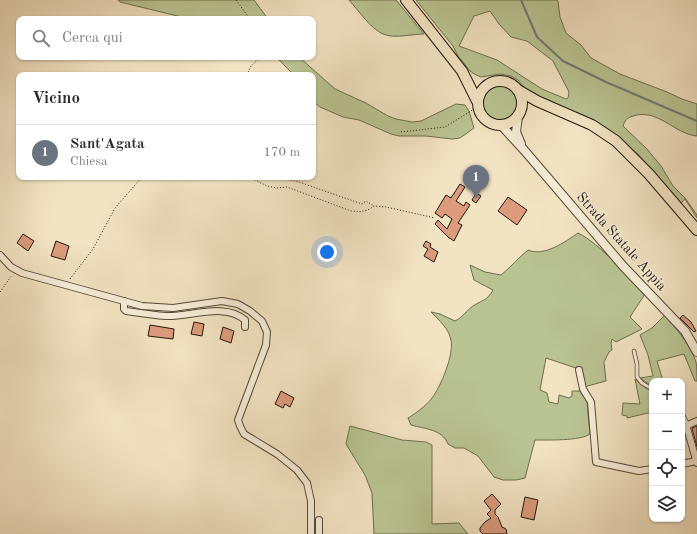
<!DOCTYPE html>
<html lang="it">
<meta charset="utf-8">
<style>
:root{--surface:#fff;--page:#f7f7f7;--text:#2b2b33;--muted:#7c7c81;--line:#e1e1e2;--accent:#2563eb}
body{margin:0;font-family:"Old Standard TT",serif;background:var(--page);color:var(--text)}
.controls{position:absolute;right:12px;bottom:12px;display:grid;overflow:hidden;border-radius:8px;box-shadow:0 1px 3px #0004}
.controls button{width:36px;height:36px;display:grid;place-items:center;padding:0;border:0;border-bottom:1px solid var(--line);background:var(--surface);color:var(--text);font:20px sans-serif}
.you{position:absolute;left:327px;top:252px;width:14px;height:14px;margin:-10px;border:3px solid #fff;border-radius:50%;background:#1a73e8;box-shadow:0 0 0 6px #1a73e833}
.badge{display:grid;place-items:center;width:26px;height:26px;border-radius:50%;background:var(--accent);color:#fff;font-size:13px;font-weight:700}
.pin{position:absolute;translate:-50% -33px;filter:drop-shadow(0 1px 2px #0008)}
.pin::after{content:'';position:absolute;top:21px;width:14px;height:12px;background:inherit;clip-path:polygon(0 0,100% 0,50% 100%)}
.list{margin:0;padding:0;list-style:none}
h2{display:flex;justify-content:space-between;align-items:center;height:52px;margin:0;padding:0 16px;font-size:17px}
h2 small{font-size:13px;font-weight:400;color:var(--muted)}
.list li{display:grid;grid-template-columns:26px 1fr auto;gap:12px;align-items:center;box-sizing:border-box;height:56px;padding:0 16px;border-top:1px solid var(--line)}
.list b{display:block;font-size:15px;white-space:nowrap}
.list p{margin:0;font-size:13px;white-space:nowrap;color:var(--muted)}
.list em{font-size:13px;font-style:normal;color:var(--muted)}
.icon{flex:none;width:22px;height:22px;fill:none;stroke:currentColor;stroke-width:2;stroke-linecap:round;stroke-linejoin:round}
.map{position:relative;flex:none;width:697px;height:534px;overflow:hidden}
.search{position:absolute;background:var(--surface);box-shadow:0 1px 3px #0004;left:16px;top:16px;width:300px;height:44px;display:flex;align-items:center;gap:10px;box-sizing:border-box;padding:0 14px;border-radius:8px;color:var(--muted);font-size:15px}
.panel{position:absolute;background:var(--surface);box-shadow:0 1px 3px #0004;left:16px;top:72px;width:300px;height:108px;border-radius:8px}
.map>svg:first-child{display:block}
.green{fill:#bac493;stroke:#6d6d4e;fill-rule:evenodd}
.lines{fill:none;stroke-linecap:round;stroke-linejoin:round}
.stream{stroke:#6d7976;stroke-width:2}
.building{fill:#dc9b7d;stroke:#20160a}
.service-casing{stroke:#544938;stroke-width:4.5}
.minor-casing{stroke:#544938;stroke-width:8}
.tertiary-casing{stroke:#544938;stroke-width:10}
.primary-casing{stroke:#20160a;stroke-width:12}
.path{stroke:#20160a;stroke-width:1;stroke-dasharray:1 2;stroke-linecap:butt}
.service{stroke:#f7edd7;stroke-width:3}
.minor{stroke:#f7edd7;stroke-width:6}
.tertiary{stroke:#f7edd7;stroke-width:8}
.primary{stroke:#f2e3c2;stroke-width:10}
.labels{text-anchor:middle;stroke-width:3;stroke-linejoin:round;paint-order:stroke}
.street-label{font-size:14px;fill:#20160a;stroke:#f7edd7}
</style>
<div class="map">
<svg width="697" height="534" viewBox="0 0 697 534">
<rect width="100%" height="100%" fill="#f2e3c2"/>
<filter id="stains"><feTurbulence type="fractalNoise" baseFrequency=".005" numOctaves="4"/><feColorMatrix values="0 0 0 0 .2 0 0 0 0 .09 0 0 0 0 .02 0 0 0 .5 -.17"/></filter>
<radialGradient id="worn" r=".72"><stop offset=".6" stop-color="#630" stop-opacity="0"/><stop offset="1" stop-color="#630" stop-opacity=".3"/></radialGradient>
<g class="green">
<polygon points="118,0 254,0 268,19 190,19 120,2"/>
<path d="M349 0H396L424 34C412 34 394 39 383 34 371 29 358 10 349 0Z"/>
<path d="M416 0H556L558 1 560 17 566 33 581 45 591 58 620 74 667 92 682 99 697 104V136C674 134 658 108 633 116 627 118 625 120 623 126L647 149 661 166 673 186 685 198 697 215V218L685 199 681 203 638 154 617 137 582 115 544 101 528 92 518 80 511 76 500 74 481 77 476 75 470 71 458 56 453 46ZM490 11 499 24 511 37 527 41 553 61 569 92 568 98 566 99 542 89 497 60 459 46 474 16Z"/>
<polygon points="276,57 299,57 335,89 366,103 388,116 396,119 412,122 421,121 456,104 465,105 469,111 474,128 460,138 452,139 426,136 399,136 391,134 359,120 343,117 320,107 313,101 313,75 294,75"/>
<circle cx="500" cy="103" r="18"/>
<path d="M578 233C601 244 626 276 645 294L630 317 642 329 616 342 612 339 611 343 612 350 609 352 604 362 606 381 584 387 582 370 546 358 540 390 547 393 549 402 558 404 559 395 569 398 572 396V391H580L587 402 590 434C581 441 547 440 535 440L525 478 516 480H503L494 477 478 456 464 448H455L448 444C442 429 425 429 411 425L408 418C416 413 426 406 432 398 441 386 454 355 451 340 449 329 439 320 431 312L440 314 455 321C463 317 466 311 473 306 482 300 487 301 493 290L474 280 470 265 485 272 501 275C511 267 518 258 528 250 544 257 565 242 578 233Z"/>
<path d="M665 315C676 329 690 344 696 362 697 367 697 375 697 381H695L684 354 657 361 663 381H652V386L640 378 653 376 648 355 640 335 652 328Z"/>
<polygon points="635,379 643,386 652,392 652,412 627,418 627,416 622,415 623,403 640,404"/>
<polygon points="350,426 402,440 426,442 432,445 432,524 459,523 468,534 374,534 372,493 365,475 346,444"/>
</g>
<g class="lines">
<polyline class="stream" points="521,0 537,37 563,61 606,82 697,121"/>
</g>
<g class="building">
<polygon points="460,184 465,187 456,201 464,206 466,202 470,205 458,223 462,225 454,241 448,237 435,224 438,220 447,229 452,219 445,214 442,218 435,213 446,195 451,198"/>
<polygon points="476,193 481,196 476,203 472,200"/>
<polygon points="508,197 527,210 517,225 498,211"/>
<polygon points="23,234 34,241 28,251 17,243"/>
<polygon points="56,241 69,246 65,260 51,256"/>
<polygon points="426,241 431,244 430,247 438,252 434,262 424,256 428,249 423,246"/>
<polygon points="683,315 691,322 696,331 694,332 680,318"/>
<polygon points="194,322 204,324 202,336 191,334"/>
<polygon points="150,325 174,329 173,339 148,336"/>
<polygon points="223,327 234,331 231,343 220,339"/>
<polygon points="281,391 294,398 290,407 285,404 283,408 275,404"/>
<polygon points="697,426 697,447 692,428"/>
<polygon points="492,494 501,504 495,510 495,514 498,517 502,527 506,529 507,534 483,534 480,531 480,528 485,522 491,518 487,514 491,510 484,501"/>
<polygon points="525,497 538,500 534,520 521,517"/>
</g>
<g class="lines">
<defs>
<g id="service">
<polyline points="634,351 637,364 637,377 642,383 652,389"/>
<polyline points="682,413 688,425"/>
</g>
<g id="minor">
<polyline points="0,255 11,267 22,273 142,306 173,308 222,301 238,304 250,311 262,321 267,332 266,345 238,420 240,426 244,434 277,454 297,470 307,483 311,501 311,534"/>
<path d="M124 301V309L126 311C140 313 153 315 166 316 190 317 225 302 245 320V327"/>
<polyline points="579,370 583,389 591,402 596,462 639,471 652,469"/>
<polyline points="697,421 688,425 687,428 697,463"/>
<polyline points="682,464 696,461"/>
<polyline points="319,520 319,534"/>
</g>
<g id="tertiary">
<polyline points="518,116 516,132 521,144"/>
<polyline points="498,125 502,126 524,150 623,266 685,331 697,352"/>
</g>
<g id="primary">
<polyline points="406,0 462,71 477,101"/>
<circle cx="500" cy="103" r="22"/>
<polyline points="518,90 537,101 592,125 616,141 649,174 697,230"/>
</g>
</defs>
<use href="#service" class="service-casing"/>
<use href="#minor" class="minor-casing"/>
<use href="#tertiary" class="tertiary-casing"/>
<use href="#primary" class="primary-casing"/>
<g class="path">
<polyline points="236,0 250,19"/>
<polyline points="247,75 251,66 261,57"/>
<polyline points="401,132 445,127 474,109"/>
<path d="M243 177 253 179 267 186 277 188 287 187 351 211C361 212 366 212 374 206L386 207 435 218"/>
<polyline points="276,177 299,182 362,204 366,201 374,206"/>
<polyline points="70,279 93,249 115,208 142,177"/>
<polyline points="0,292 12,275"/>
</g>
<use href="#service" class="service"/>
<use href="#minor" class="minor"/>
<use href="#tertiary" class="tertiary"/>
<use href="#primary" class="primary"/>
</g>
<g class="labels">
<g class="street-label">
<text transform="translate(622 241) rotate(48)" y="5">Strada Statale Appia</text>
</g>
</g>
<rect width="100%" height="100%" filter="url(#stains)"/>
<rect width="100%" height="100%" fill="url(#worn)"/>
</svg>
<div class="controls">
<button>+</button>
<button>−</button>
<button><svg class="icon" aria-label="locate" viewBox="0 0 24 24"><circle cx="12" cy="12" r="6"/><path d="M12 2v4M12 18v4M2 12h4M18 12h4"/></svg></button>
<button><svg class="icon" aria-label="layers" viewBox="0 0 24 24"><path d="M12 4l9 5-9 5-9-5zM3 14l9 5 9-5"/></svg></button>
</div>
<div class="you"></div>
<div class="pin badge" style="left:476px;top:198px;background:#6b7280">1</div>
<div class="search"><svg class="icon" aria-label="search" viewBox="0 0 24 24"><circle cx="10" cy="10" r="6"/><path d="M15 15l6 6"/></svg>Cerca qui</div>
<section class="panel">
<h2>Vicino<small></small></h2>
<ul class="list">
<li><span class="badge" style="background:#6b7280">1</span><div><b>Sant'Agata</b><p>Chiesa</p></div><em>170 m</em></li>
</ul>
</section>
</div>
